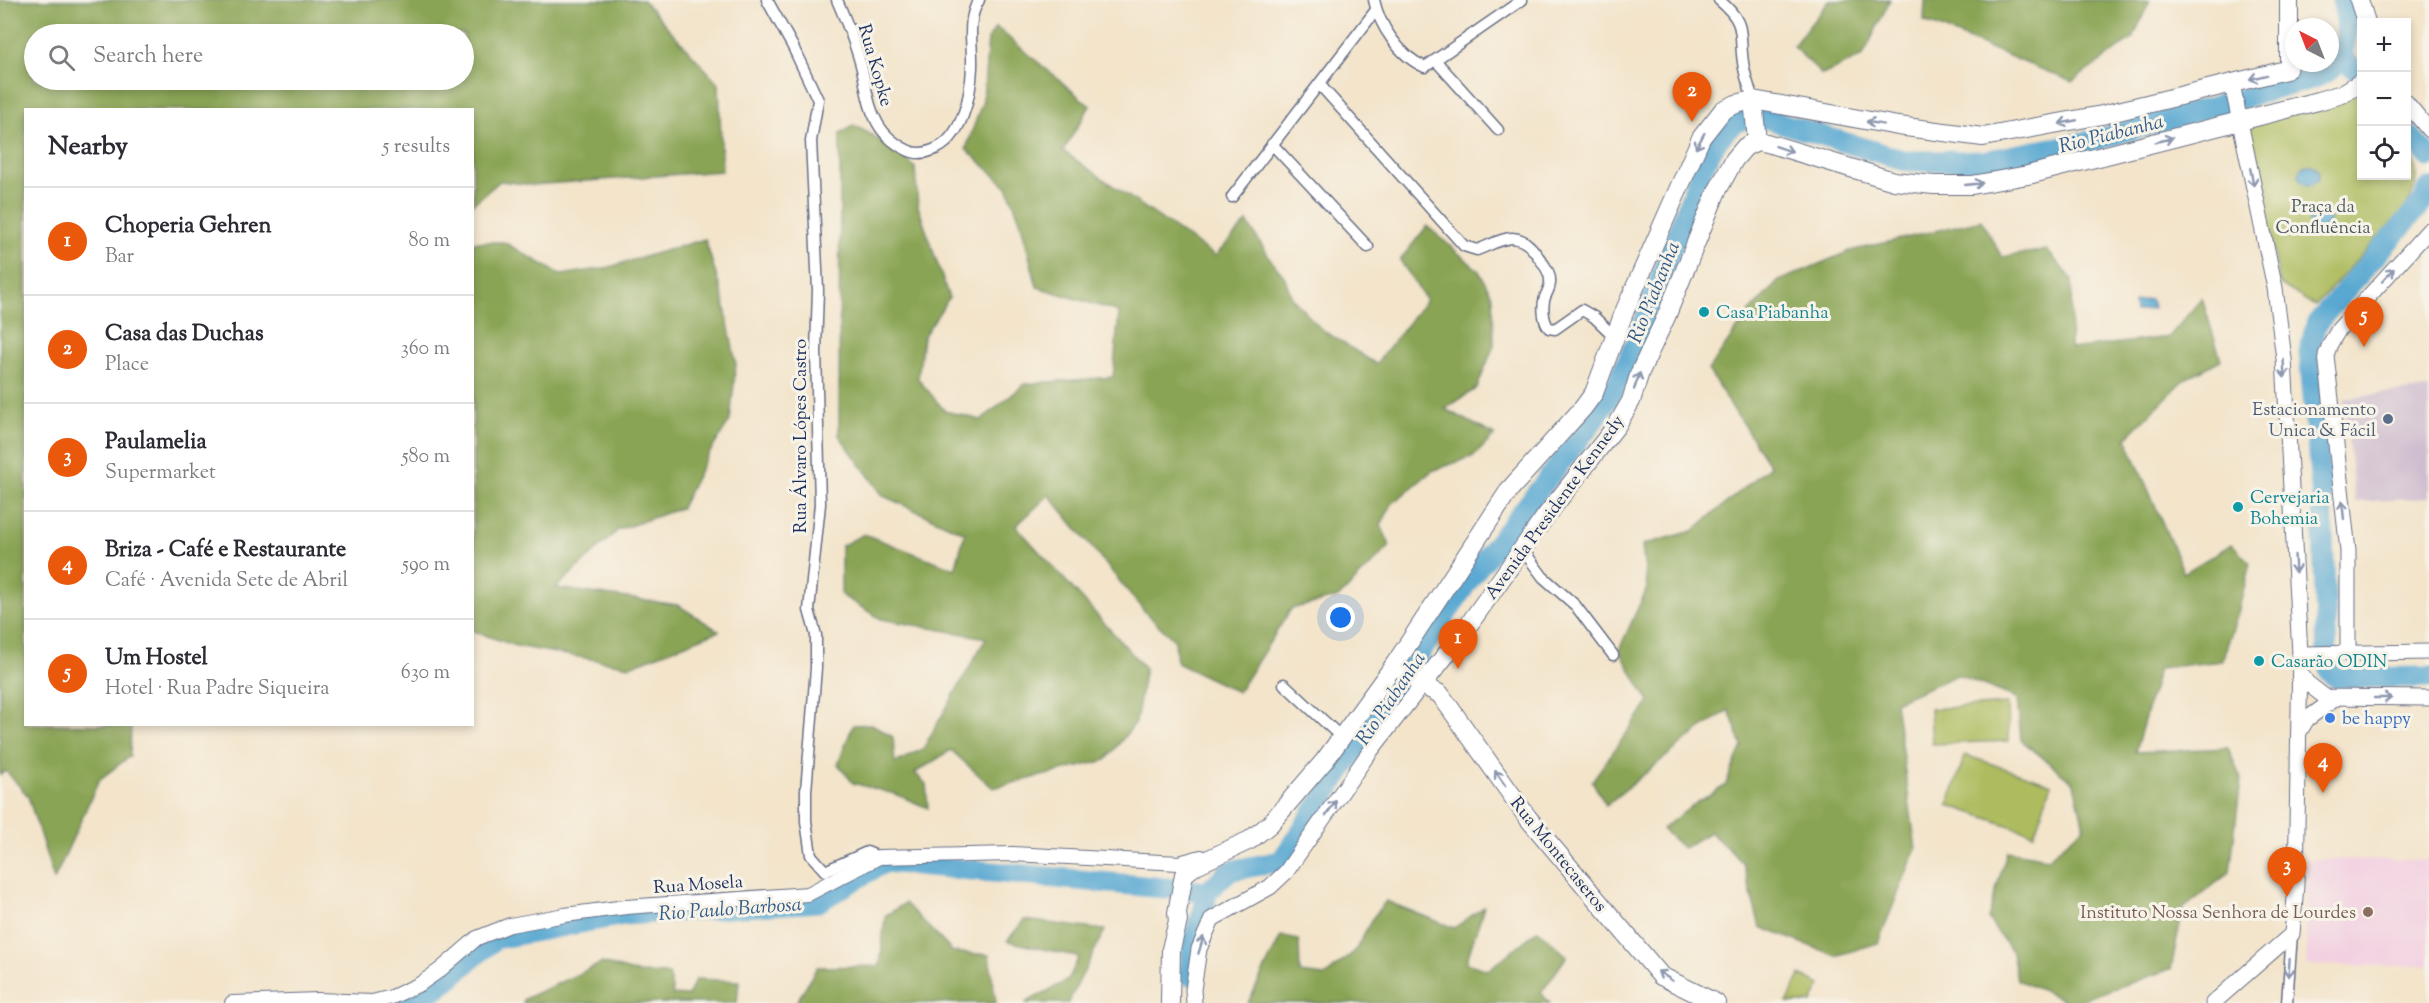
<!DOCTYPE html>
<meta charset="utf-8">
<style>
:root{--surface:#fff;--page:#f2f2f3;--text:#2b2b33;--muted:#7c7c81;--line:#e1e1e2;--accent:#ea580c}
body{margin:0;font-family:"Sorts Mill Goudy",serif;background:var(--page);color:var(--text)}
.controls{position:absolute;right:18px;top:18px;display:grid;overflow:hidden;border-radius:0px;box-shadow:0 3px 9px #0003}
.controls button{width:54px;height:54px;display:grid;place-items:center;padding:0;border:0;border-bottom:2px solid var(--line);background:var(--surface);color:var(--text);font:30px sans-serif}
.compass{position:absolute;left:2285px;top:18px;width:54px;height:54px;border-radius:50%;background:var(--surface);box-shadow:0 3px 9px #0003;rotate:318deg}
.you{position:absolute;left:1341px;top:618px;width:21px;height:21px;margin:-15px;border:4px solid #fff;border-radius:50%;background:#1a73e8;box-shadow:0 0 0 9px #1a73e833}
.badge{display:grid;place-items:center;width:39px;height:39px;border-radius:50%;background:var(--accent);color:#fff;font-size:20px;font-weight:700}
.pin{position:absolute;translate:-50% -50px;filter:drop-shadow(0 2px 3px #0008)}
.pin::after{content:'';position:absolute;top:32px;width:21px;height:18px;background:inherit;clip-path:polygon(0 0,100% 0,50% 100%)}
.list{margin:0;padding:0;list-style:none}
h2{display:flex;justify-content:space-between;align-items:center;height:78px;margin:0;padding:0 24px;font-size:26px}
h2 small{font-size:20px;font-weight:400;color:var(--muted)}
.list li{display:grid;grid-template-columns:39px 1fr auto;gap:18px;align-items:center;box-sizing:border-box;height:108px;padding:0 24px;border-top:2px solid var(--line)}
.list b{display:block;font-size:22px;white-space:nowrap}
.list p{margin:0;font-size:20px;white-space:nowrap;color:var(--muted)}
.list em{font-size:20px;font-style:normal;color:var(--muted)}
.icon{flex:none;width:33px;height:33px;fill:none;stroke:currentColor;stroke-width:2;stroke-linecap:round;stroke-linejoin:round}
.map{position:relative;flex:none;width:2429px;height:1003px;overflow:hidden}
.search{position:absolute;background:var(--surface);box-shadow:0 3px 9px #0003;left:24px;top:24px;width:450px;height:66px;display:flex;align-items:center;gap:15px;box-sizing:border-box;padding:0 21px;border-radius:33px;color:var(--muted);font-size:22px}
.panel{position:absolute;background:var(--surface);box-shadow:0 3px 9px #0003;left:24px;top:108px;width:450px;height:618px;border-radius:0px}
.map>svg:first-child{display:block}
.built{fill:#f2cfe1}
.industrial{fill:#cfbdcf}
.green{fill:#aebc5e;stroke:#64765e;stroke-width:1.5}
.forest{fill:#8aa455;stroke:#526a5a;stroke-width:1.5;fill-rule:evenodd}
.water{fill:#58a8d2;stroke:#3a6c98;stroke-width:1.5}
.lines{fill:none;stroke-linecap:round;stroke-linejoin:round}
.river{stroke:#58a8d2;stroke-width:21}
.minor-casing{stroke:#676e84;stroke-width:13}
.tertiary-casing{stroke:#676e84;stroke-width:16}
.secondary-casing{stroke:#676e84;stroke-width:17}
.primary-casing{stroke:#676e84;stroke-width:20}
.minor{stroke:#fff;stroke-width:10}
.tertiary{stroke:#fff;stroke-width:14}
.secondary{stroke:#fff;stroke-width:15}
.primary{stroke:#fff;stroke-width:18}
.oneway{stroke:#8d97ae}
.culture-dot{fill:#0f9aa8;stroke:#f7f3e8;stroke-width:2}
.service-dot{fill:#5c6f8a;stroke:#f7f3e8;stroke-width:2}
.shop-dot{fill:#3f7fe0;stroke:#f7f3e8;stroke-width:2}
.education-dot{fill:#8d6e63;stroke:#f7f3e8;stroke-width:2}
.labels{text-anchor:middle;stroke-width:6;stroke-linejoin:round;paint-order:stroke}
.street-label{font-size:18px;fill:#1b2f5e;stroke:#f7f3e8}
.park-label{font-size:18px;fill:#47595e;stroke:#f7f3e8}
.culture-label{font-size:18px;fill:#0d838f;stroke:#f7f3e8;text-anchor:start}
.service-label{font-size:18px;fill:#4e5e75;stroke:#f7f3e8;text-anchor:end}
.shop-label{font-size:18px;fill:#366cbe;stroke:#f7f3e8;text-anchor:start}
.education-label{font-size:18px;fill:#785e54;stroke:#f7f3e8;text-anchor:end}
.water-label{font-size:20px;font-style:italic;fill:#305987;stroke:#f7f3e8}
</style>
<div class="map">
<svg width="2429" height="1003" viewBox="0 0 2429 1003">
<rect width="100%" height="100%" fill="#f7f3e8"/>
<filter id="ink" filterUnits="userSpaceOnUse"><feTurbulence type="fractalNoise" baseFrequency=".0167" numOctaves="2"/><feDisplacementMap in="SourceGraphic" scale="12" xChannelSelector="R" yChannelSelector="G"/><feConvolveMatrix kernelMatrix="1 2 1 2 8 2 1 2 1" color-interpolation-filters="sRGB"/></filter>
<filter id="wash" filterUnits="userSpaceOnUse"><feTurbulence type="fractalNoise" baseFrequency=".008" numOctaves="4" result="noise"/><feDisplacementMap in="SourceGraphic" scale="24" xChannelSelector="R" yChannelSelector="G"/><feGaussianBlur stdDeviation="1.35" result="paint"/><feColorMatrix in="noise" values="0 0 0 0 0 0 0 0 0 0 0 0 0 0 0 0 0 1.4 0 .05"/><feComposite in="paint" operator="in"/></filter>
<g filter="url(#wash)">
<rect width="100%" height="100%" fill="#f3e4ca"/>
<polygon class="built" points="2307,859 2429,860 2429,966 2306,965"/>
<polygon class="industrial" points="2429,389 2429,498 2355,502 2344,399 2391,392"/>
<g class="green">
<path d="M2355 93 2361 99 2362 176H2406L2407 150C2421 167 2417 190 2406 207L2315 306 2280 284 2249 124Z"/>
<polygon points="2008,704 2009,741 1932,744 1930,709"/>
<polygon points="1965,755 2052,784 2034,834 1948,805"/>
<polygon points="1800,975 1820,985 1812,1003 1787,1003"/>
</g>
<g class="forest">
<path d="M0 0H643L719 84 722 171 533 185 500 181 473 204 472 110H26V724L131 725 130 756 99 780 54 880 28 796 6 771 0 775ZM34 34H464V80H34Z"/>
<polygon points="1830,0 1890,0 1863,56 1822,75 1793,46"/>
<polygon points="1925,0 2150,0 2133,38 2072,82 1924,21"/>
<polygon points="996,27 1090,106 1063,151 1215,256 1247,222 1273,263 1284,276 1292,298 1321,329 1376,364 1426,300 1400,260 1427,226 1479,271 1493,297 1494,345 1477,388 1445,409 1495,435 1474,456 1432,471 1392,504 1381,525 1390,546 1339,597 1291,609 1238,692 1177,663 1175,641 1145,612 1049,495 1016,526 1145,668 1136,722 1106,760 993,788 951,750 915,773 926,784 928,808 895,794 853,783 838,764 853,725 872,724 893,737 895,763 923,749 986,638 881,619 841,595 841,546 864,534 955,569 965,533 883,496 839,435 840,134 854,125 890,145 915,167 918,206 949,298 923,337 918,379 945,411 981,420 1025,384 1113,377 1119,312 1037,287 1020,220 1007,187 966,149 983,100 988,39"/>
<polygon points="1981,220 2002,257 2047,250 2072,280 2070,349 2169,337 2202,298 2221,360 2185,379 2126,438 2184,573 2232,544 2250,563 2238,613 2222,661 2159,668 2135,752 2228,748 2241,779 2230,872 2183,909 2171,969 2072,1003 2017,980 2012,952 1988,919 2007,851 2048,858 2084,827 2074,783 2021,740 2017,698 1957,675 1895,702 1916,849 1878,943 1836,956 1760,927 1743,863 1710,832 1683,848 1662,829 1696,803 1725,786 1742,746 1729,710 1698,731 1606,805 1592,781 1649,702 1619,650 1647,588 1642,545 1693,531 1770,466 1708,370 1750,311 1779,281 1850,251"/>
<polygon points="705,239 723,297 736,364 730,421 706,458 681,508 618,530 556,588 678,605 719,631 630,666 516,646 473,631 473,242 504,242 561,275 606,268"/>
<polygon points="1386,901 1454,928 1484,907 1466,963 1488,970 1538,930 1567,956 1541,993 1550,1003 1248,1003 1281,936 1299,940 1300,973 1325,976 1355,951 1372,919"/>
<polygon points="905,903 953,952 989,955 996,1003 796,1003 817,967 880,966 885,916"/>
<polygon points="1024,920 1105,930 1068,1003 1025,1003 1068,980 1079,957 1007,941"/>
<polygon points="602,963 638,973 669,974 673,995 688,996 696,979 739,981 737,1003 523,1003 524,999"/>
</g>
<g class="water">
<circle cx="2309" cy="175" r="10"/>
<circle cx="2319" cy="220" r="10"/>
<polygon points="2151,299 2153,308 2135,312 2134,302"/>
</g>
<g class="lines">
<g class="river">
<polyline points="2342,54 2362,79"/>
<polyline points="2406,131 2429,157"/>
<polyline points="2429,188 2423,202 2316,324 2309,352 2322,498 2327,663 2330,673 2337,678 2429,677"/>
<path d="M1189 975 1193 941 1204 909 1207 892 1229 871 1281 861 1473 574 1597 416 1614 390 1638 338 1702 168C1712 150 1723 126 1744 119 1751 117 1761 119 1768 119L1906 161H1983L2095 140 2308 80C2314 78 2324 75 2329 71 2350 53 2348 23 2342 0"/>
<polyline points="408,1003 438,988 495,939 624,915 818,902 885,862 1207,892"/>
</g>
</g>
</g>
<g filter="url(#ink)">
<g class="lines">
<defs>
<g id="minor">
<polyline points="767,0 793,47 818,100 811,141 818,290 816,351 820,504 809,610 816,635 816,668 806,791 806,821 811,855 825,871 867,852 879,857"/>
<path d="M837 0C847 23 856 45 862 69 866 85 867 103 875 118 881 132 893 143 907 150 915 154 924 154 933 150 962 140 971 95 972 67 973 44 966 21 979 0"/>
<path d="M1374 0C1379 25 1400 57 1425 67L1522 0"/>
<path d="M1719 0C1750 26 1737 35 1744 68 1746 79 1750 89 1753 100"/>
<polyline points="1436,61 1498,130"/>
<path d="M1320 85 1464 246 1477 250C1503 240 1518 227 1537 255 1542 262 1550 271 1550 280 1551 287 1547 292 1545 297 1542 306 1543 321 1549 328L1555 329 1582 310 1594 317 1615 337"/>
<polyline points="1272,144 1368,247"/>
<polyline points="1232,197 1376,10"/>
<polyline points="1523,550 1543,577 1575,605 1613,655"/>
<polyline points="1284,684 1340,736"/>
<polyline points="2287,1003 2292,934"/>
</g>
<polyline id="tertiary" points="232,1003 318,1000 372,1002 392,997 420,984 440,970 477,938 510,925 565,915 626,907 808,894 879,857 1013,854 1179,863 1201,857"/>
<g id="secondary">
<polyline points="2406,102 2429,130"/>
<polyline points="2348,652 2348,551 2326,355 2330,344 2339,329 2429,230"/>
<polyline points="2300,654 2429,652"/>
<polyline points="2300,672 2307,683 2325,697 2429,698"/>
<polyline points="2299,732 2307,719 2336,698"/>
<polyline points="1194,1003 1193,990 1199,949 1212,919 1270,887 1286,872 1366,757 1422,685"/>
<polyline points="2213,1003 2292,934 2296,885 2300,654 2284,359 2275,288 2232,84"/>
</g>
<g id="primary">
<polyline points="2359,0 2366,22"/>
<polyline points="1753,100 1757,141"/>
<polyline points="1395,664 1422,685 1440,694 1528,818 1661,976 1716,1003"/>
<polyline points="1422,685 1460,637 1545,517 1617,425 1631,401 1640,372 1666,317 1716,193 1734,160 1745,147 1757,141 1767,143 1894,181 1934,185 1972,185 2028,175 2318,101 2342,94 2362,82"/>
<polyline points="1170,1003 1171,949 1178,921 1177,913 1184,874 1196,865 1250,840 1270,824 1325,760 1395,664 1510,489 1583,408 1594,393 1625,310 1701,138 1723,110 1736,104 1753,100 1898,126 1983,137 2102,115 2286,70 2289,66 2289,0"/>
</g>
</defs>
<use href="#minor" class="minor-casing"/>
<use href="#tertiary" class="tertiary-casing"/>
<use href="#secondary" class="secondary-casing"/>
<use href="#primary" class="primary-casing"/>
<use href="#minor" class="minor"/>
<use href="#tertiary" class="tertiary"/>
<use href="#secondary" class="secondary"/>
<use href="#primary" class="primary"/>
</g>
<defs><path id="oneway-shaft" d="M-6 0H5M1.5-3L5.5 0L1.5 3" fill="none" stroke-width="1.6" stroke-linecap="round" stroke-linejoin="round" transform="scale(1.5)"/></defs>
<g class="oneway">
<use href="#oneway-shaft" transform="translate(2258 77) rotate(166)"/>
<use href="#oneway-shaft" transform="translate(2068 122) rotate(169)"/>
<use href="#oneway-shaft" transform="translate(1875 123) rotate(-170)"/>
<use href="#oneway-shaft" transform="translate(2164 140) rotate(-15)"/>
<use href="#oneway-shaft" transform="translate(1700 141) rotate(119)"/>
<use href="#oneway-shaft" transform="translate(1784 149) rotate(18)"/>
<use href="#oneway-shaft" transform="translate(2252 177) rotate(78)"/>
<use href="#oneway-shaft" transform="translate(1974 184) rotate(-6)"/>
<use href="#oneway-shaft" transform="translate(2388 275) rotate(-48)"/>
<use href="#oneway-shaft" transform="translate(2284 369) rotate(87)"/>
<use href="#oneway-shaft" transform="translate(1637 381) rotate(-71)"/>
<use href="#oneway-shaft" transform="translate(2343 510) rotate(-96)"/>
<use href="#oneway-shaft" transform="translate(2295 564) rotate(87)"/>
<use href="#oneway-shaft" transform="translate(2383 698)"/>
<use href="#oneway-shaft" transform="translate(1500 778) rotate(-125)"/>
<use href="#oneway-shaft" transform="translate(1331 808) rotate(-55)"/>
<use href="#oneway-shaft" transform="translate(1201 945) rotate(-73)"/>
<use href="#oneway-shaft" transform="translate(2289 968) rotate(94)"/>
<use href="#oneway-shaft" transform="translate(1665 976) rotate(-146)"/>
</g>
</g>
<g class="culture-dot">
<circle cx="1704" cy="312" r="6"/>
<circle cx="2238" cy="507" r="6"/>
<circle cx="2259" cy="661" r="6"/>
</g>
<circle class="service-dot" cx="2388" cy="419" r="6"/>
<circle class="shop-dot" cx="2330" cy="718" r="6"/>
<circle class="education-dot" cx="2368" cy="912" r="6"/>
<g class="labels">
<g class="street-label">
<text transform="translate(876 65) rotate(74)" y="6">Rua Kopke</text>
<text transform="translate(800 436) rotate(-90)" y="6">Rua Álvaro Lópes Castro</text>
<text transform="translate(1554 507) rotate(-54)" y="6">Avenida Presidente Kennedy</text>
<text transform="translate(1559 854) rotate(51)" y="6">Rua Montecaseros</text>
<text transform="translate(698 884) rotate(-4)" y="6">Rua Mosela</text>
</g>
<g class="park-label">
<text x="2323" y="212">Praça da<tspan x="2323" dy="21">Confluência</tspan></text>
</g>
<g class="culture-label">
<text x="1716" y="318">Casa Piabanha</text>
<text x="2250" y="503">Cervejaria<tspan x="2250" dy="21">Bohemia</tspan></text>
<text x="2271" y="667">Casarão ODIN</text>
</g>
<g class="service-label">
<text x="2376" y="415">Estacionamento<tspan x="2376" dy="21">Unica &amp; Fácil</tspan></text>
</g>
<g class="shop-label">
<text x="2342" y="724">be happy</text>
</g>
<g class="education-label">
<text x="2356" y="918">Instituto Nossa Senhora de Lourdes</text>
</g>
<g class="water-label">
<text transform="translate(2111 133) rotate(-14)" y="7">Rio Piabanha</text>
<text transform="translate(1653 292) rotate(-68)" y="7">Rio Piabanha</text>
<text transform="translate(1390 698) rotate(-56)" y="7">Rio Piabanha</text>
<text transform="translate(730 908) rotate(-4)" y="7">Rio Paulo Barbosa</text>
</g>
</g>
</svg>
<div class="controls">
<button>+</button>
<button>−</button>
<button><svg class="icon" aria-label="locate" viewBox="0 0 24 24"><circle cx="12" cy="12" r="6"/><path d="M12 2v4M12 18v4M2 12h4M18 12h4"/></svg></button>
</div>
<svg class="compass" viewBox="-18 -18 36 36"><path d="M0-13l5 13h-10z" fill="#e53935"/><path d="M0 13l5-13h-10z" fill="#7c7c81"/></svg>
<div class="you"></div>
<div class="pin badge" style="left:1458px;top:669px">1</div>
<div class="pin badge" style="left:1692px;top:122px">2</div>
<div class="pin badge" style="left:2287px;top:897px">3</div>
<div class="pin badge" style="left:2323px;top:793px">4</div>
<div class="pin badge" style="left:2364px;top:347px">5</div>
<div class="search"><svg class="icon" aria-label="search" viewBox="0 0 24 24"><circle cx="10" cy="10" r="6"/><path d="M15 15l6 6"/></svg>Search here</div>
<section class="panel">
<h2>Nearby<small>5 results</small></h2>
<ul class="list">
<li><span class="badge">1</span><div><b>Choperia Gehren</b><p>Bar</p></div><em>80 m</em></li>
<li><span class="badge">2</span><div><b>Casa das Duchas</b><p>Place</p></div><em>360 m</em></li>
<li><span class="badge">3</span><div><b>Paulamelia</b><p>Supermarket</p></div><em>580 m</em></li>
<li><span class="badge">4</span><div><b>Briza - Café e Restaurante</b><p>Café · Avenida Sete de Abril</p></div><em>590 m</em></li>
<li><span class="badge">5</span><div><b>Um Hostel</b><p>Hotel · Rua Padre Siqueira</p></div><em>630 m</em></li>
</ul>
</section>
</div>
